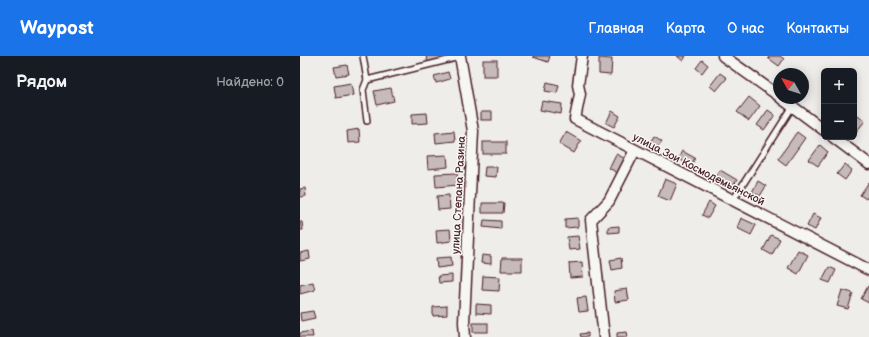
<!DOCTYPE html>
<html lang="ru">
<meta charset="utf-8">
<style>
:root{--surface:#171b24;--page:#20242c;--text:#f1f3f6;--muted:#9ea1a6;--line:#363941;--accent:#1a73e8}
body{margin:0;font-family:"Balsamiq Sans",sans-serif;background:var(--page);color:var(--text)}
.controls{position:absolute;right:12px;top:12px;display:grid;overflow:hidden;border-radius:6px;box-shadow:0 2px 10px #0003}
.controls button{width:36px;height:36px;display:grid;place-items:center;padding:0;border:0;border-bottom:1px solid var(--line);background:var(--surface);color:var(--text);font:20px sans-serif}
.compass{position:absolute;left:473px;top:12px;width:36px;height:36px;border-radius:50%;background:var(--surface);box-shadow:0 2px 10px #0003;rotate:309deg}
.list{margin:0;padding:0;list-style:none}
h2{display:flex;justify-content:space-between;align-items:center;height:52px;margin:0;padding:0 16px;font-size:17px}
h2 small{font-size:13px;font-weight:400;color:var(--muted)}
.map{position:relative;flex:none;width:569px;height:281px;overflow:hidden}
header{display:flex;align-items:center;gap:24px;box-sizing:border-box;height:56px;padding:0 20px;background:var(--accent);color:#fff}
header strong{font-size:19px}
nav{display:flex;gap:22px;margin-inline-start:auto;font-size:14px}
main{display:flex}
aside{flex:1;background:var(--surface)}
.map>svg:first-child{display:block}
.building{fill:#c6babb;stroke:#4a1f2b}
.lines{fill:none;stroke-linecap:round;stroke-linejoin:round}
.service-casing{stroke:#4a1f2b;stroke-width:8}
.minor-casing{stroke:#4a1f2b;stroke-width:13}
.service{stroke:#f6f6f2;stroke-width:5}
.minor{stroke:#f6f6f2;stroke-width:10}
.labels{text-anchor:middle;stroke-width:3;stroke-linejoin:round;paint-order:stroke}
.street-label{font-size:11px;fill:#4a1f2b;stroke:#f6f6f2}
</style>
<header>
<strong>Waypost</strong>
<nav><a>Главная</a><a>Карта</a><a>О нас</a><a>Контакты</a></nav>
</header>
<main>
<aside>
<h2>Рядом<small>Найдено: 0</small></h2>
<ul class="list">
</ul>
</aside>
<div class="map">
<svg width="569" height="281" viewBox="0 0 569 281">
<rect width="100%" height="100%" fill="#efedea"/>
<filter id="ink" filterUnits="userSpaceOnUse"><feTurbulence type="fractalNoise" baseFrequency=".025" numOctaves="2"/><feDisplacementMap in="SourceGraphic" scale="8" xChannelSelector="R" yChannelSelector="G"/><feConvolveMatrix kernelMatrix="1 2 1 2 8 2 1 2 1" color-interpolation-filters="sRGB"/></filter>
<g filter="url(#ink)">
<g class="building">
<polygon points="126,0 145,0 145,2 128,7"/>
<polygon points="233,0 250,0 248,6 233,1"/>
<polygon points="377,0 386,0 383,5"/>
<polygon points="470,0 480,0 484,3 479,10 468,2"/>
<polygon points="299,2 312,3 311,19 299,18"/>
<rect x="183" y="4" width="14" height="16"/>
<polygon points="402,4 408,9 402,17 396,12"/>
<polygon points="47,9 49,18 36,20 34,11"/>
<polygon points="148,16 150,23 136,27 134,20"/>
<polygon points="420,17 427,22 416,35 410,30"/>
<polygon points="503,21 509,26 504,33 503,32"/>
<polygon points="247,26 259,29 257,37 245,35"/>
<polygon points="51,27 53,39 36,42 34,30"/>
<polygon points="91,32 94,45 77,49 74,35"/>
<polygon points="449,41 460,50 449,65 437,56"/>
<polygon points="242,45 262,48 261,58 240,54"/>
<polygon points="468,54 475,59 464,74 457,69"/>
<polygon points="312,55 320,60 314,71 306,67"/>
<rect x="181" y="56" width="11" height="8"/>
<polygon points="127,57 128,67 112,68 112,58"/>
<polygon points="558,59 565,65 556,76 554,75 554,64"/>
<polygon points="59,73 60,86 48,87 47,75"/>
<polygon points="154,75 155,85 136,87 135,77"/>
<polygon points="266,76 281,85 274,97 259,88"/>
<polygon points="497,76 505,82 486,109 478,103"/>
<polygon points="354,80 362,85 356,93 349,88"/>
<rect x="183" y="86" width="23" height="12"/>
<polygon points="520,89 528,96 518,110 509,104"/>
<polygon points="382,95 395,102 391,110 378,103"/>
<polygon points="316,98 326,103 319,118 309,112"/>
<polygon points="147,99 148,111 128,113 127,100"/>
<polygon points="545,108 552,114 545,124 537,118"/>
<polygon points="185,111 197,111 196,121 184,120"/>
<polygon points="420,114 437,124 432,132 415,122"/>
<polygon points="157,117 158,129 136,131 135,118"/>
<polygon points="365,123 377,128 370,145 358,140"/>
<polygon points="458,125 466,130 460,140 452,136"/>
<polygon points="569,126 569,139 566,143 560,139"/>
<polygon points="5,132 6,140 0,141 0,133"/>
<polygon points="149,139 150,153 138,154 137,140"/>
<polygon points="409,146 415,150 408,162 402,159"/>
<polygon points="182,147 204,147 203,157 182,157"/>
<polygon points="513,158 521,162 515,174 507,170"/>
<polygon points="278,162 278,171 265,172 265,163"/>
<polygon points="441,162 456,169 451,179 437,172"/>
<polygon points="184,164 201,165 201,173 183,171"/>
<polygon points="0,166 2,166 3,174 0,174"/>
<polygon points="319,170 319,176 308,177 308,171"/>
<polygon points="150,173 151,185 137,187 136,174"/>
<polygon points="471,179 480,183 472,199 463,194"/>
<polygon points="278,180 280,193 269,194 267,181"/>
<polygon points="498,194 508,199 498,218 488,212"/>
<polygon points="9,195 10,203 0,205 0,197"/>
<polygon points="182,199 191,200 191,208 181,207"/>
<polygon points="151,201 152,210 137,212 136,202"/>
<polygon points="202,202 222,202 222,215 201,215"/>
<polygon points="321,202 322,212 312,214 310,204"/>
<polygon points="282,206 283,221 270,222 269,207"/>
<polygon points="529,211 536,214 530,227 522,224"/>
<polygon points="152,219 152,226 139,227 138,220"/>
<polygon points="183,220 200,221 199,235 182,234"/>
<polygon points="13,226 15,234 0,238 0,229"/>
<polygon points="568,230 569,230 569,247 561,243"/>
<polygon points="327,233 329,244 315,246 314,235"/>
<polygon points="542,234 553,237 548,253 537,250"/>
<polygon points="286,241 288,255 279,256 277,242"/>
<polygon points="176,248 191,249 191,258 176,257"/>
<polygon points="147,250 147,259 133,260 133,251"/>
<polygon points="13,255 15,262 1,265 0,257"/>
<rect x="173" y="267" width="15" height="9"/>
<polygon points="12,275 13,281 0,281 0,277"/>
<polygon points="327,276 328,281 317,281 317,277"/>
<polygon points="288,277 288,281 281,281 280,278"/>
</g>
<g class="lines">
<defs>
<g id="service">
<polyline points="63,0 67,24 160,1"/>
<polyline points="67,65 63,34 67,24"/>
<polyline points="433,144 493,50"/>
</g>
<g id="minor">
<polyline points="160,0 173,75 164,266 165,281"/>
<polyline points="282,0 278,29 280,38 275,63 569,214"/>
<polyline points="423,0 479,40"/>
<polyline points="481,42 524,74"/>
<polyline points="533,81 569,108"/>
<polyline points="304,281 291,164 309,145 335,94"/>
</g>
</defs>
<use href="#service" class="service-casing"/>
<use href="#minor" class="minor-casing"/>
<use href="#service" class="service"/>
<use href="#minor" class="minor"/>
</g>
</g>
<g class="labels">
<g class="street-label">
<text transform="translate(399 113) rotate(27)" y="4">улица Зои Космодемьянской</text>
<text transform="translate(158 139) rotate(-87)" y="4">улица Степана Разина</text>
</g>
</g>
</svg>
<div class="controls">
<button>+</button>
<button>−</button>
</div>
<svg class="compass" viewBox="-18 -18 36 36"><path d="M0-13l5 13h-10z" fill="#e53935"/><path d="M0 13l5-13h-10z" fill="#9ea1a6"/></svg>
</div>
</main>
